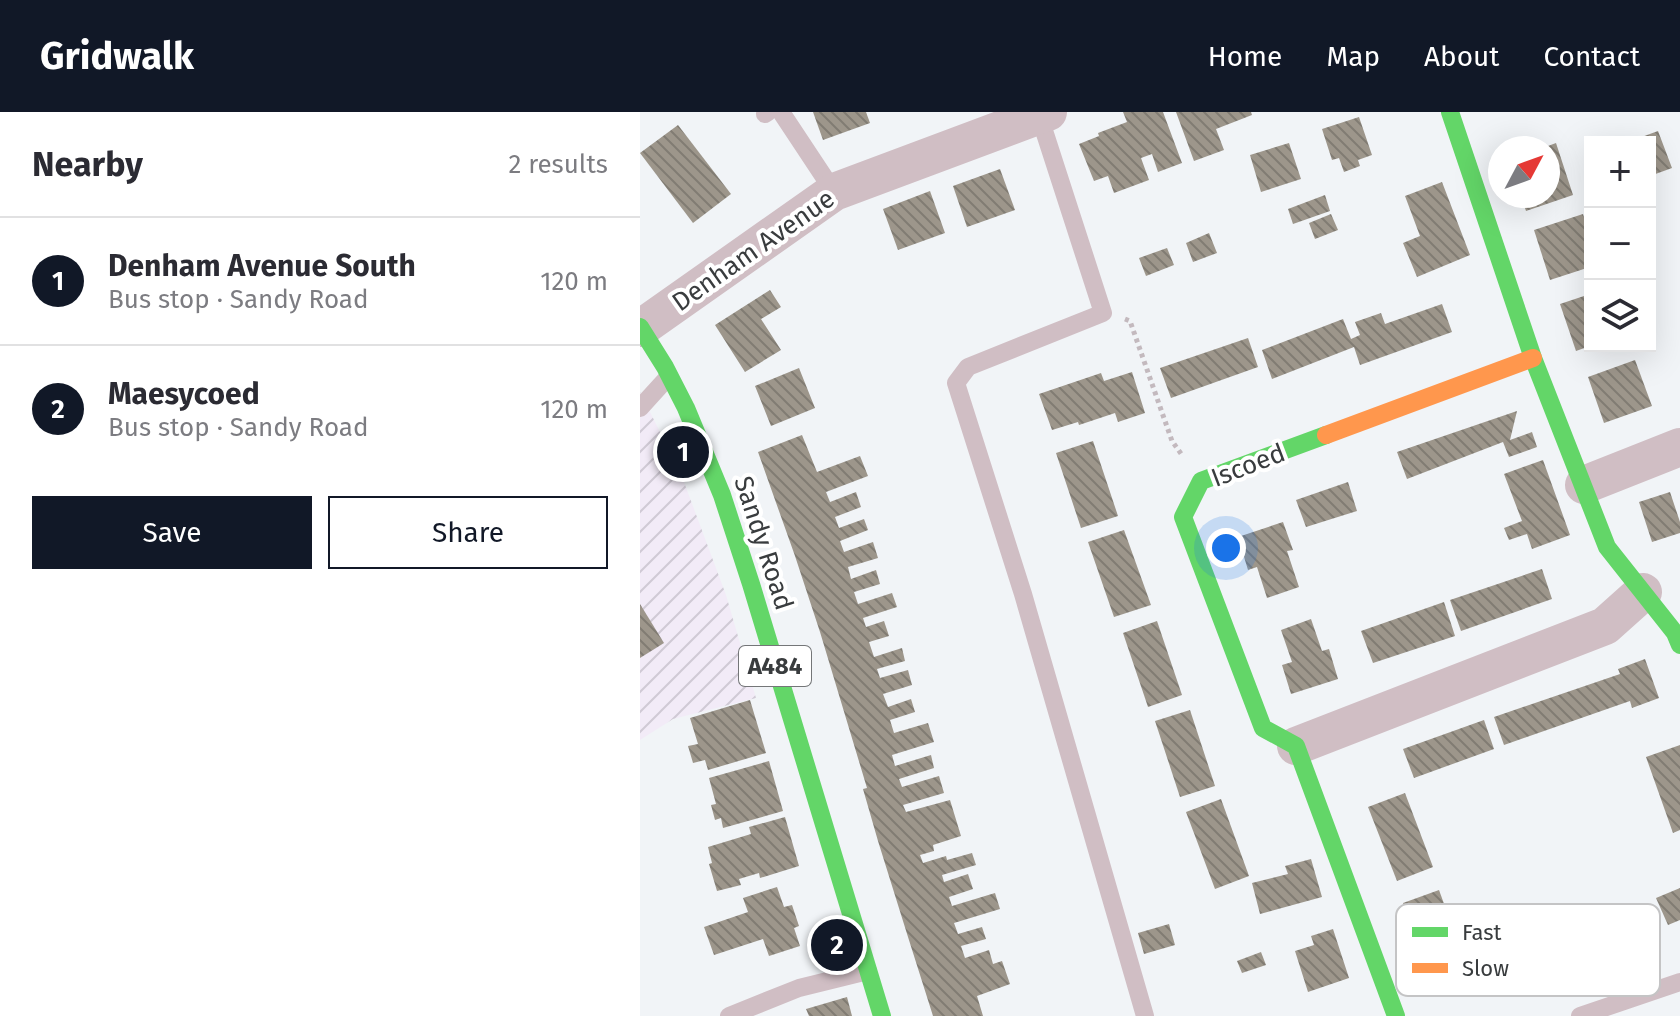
<!DOCTYPE html>
<meta charset="utf-8">
<style>
:root{--surface:#fff;--page:#f7f7f7;--text:#2b2b33;--muted:#7c7c81;--line:#e1e1e2;--accent:#111827}
body{margin:0;font-family:"Fira Sans",sans-serif;background:var(--page);color:var(--text)}
.controls{position:absolute;right:24px;top:24px;display:grid;overflow:hidden;border-radius:0px;box-shadow:0 8px 32px #0002}
.controls button{width:72px;height:72px;display:grid;place-items:center;padding:0;border:0;border-bottom:2px solid var(--line);background:var(--surface);color:var(--text);font:40px sans-serif}
.compass{position:absolute;left:848px;top:24px;width:72px;height:72px;border-radius:50%;background:var(--surface);box-shadow:0 8px 32px #0002;rotate:49deg}
.you{position:absolute;left:586px;top:436px;width:28px;height:28px;margin:-20px;border:6px solid #fff;border-radius:50%;background:#1a73e8;box-shadow:0 0 0 12px #1a73e833}
.badge{display:grid;place-items:center;width:52px;height:52px;border-radius:50%;background:var(--accent);color:#fff;font-size:26px;font-weight:700}
.pin{position:absolute;translate:-50% -50%;border:4px solid #fff;box-shadow:0 2px 8px #0006}
.list{margin:0;padding:0;list-style:none}
h2{display:flex;justify-content:space-between;align-items:center;height:104px;margin:0;padding:0 32px;font-size:34px}
h2 small{font-size:26px;font-weight:400;color:var(--muted)}
.list li{display:grid;grid-template-columns:52px 1fr auto;gap:24px;align-items:center;box-sizing:border-box;height:128px;padding:0 32px;border-top:2px solid var(--line)}
.list b{display:block;font-size:30px;white-space:nowrap}
.list p{margin:0;font-size:26px;white-space:nowrap;color:var(--muted)}
.list em{font-size:26px;font-style:normal;color:var(--muted)}
.actions{display:flex;gap:16px;padding:24px 32px}
.actions a{flex:1;padding:18px 0;border:2px solid var(--accent);border-radius:0px;text-align:center;font-size:28px;color:var(--accent)}
.actions .main{background:var(--accent);color:#fff}
.icon{flex:none;width:44px;height:44px;fill:none;stroke:currentColor;stroke-width:2;stroke-linecap:round;stroke-linejoin:round}
.map{position:relative;flex:none;width:1040px;height:904px;overflow:hidden}
header{display:flex;align-items:center;gap:48px;box-sizing:border-box;height:112px;padding:0 40px;background:var(--accent);color:#fff}
header strong{font-size:38px}
nav{display:flex;gap:44px;margin-inline-start:auto;font-size:28px}
main{display:flex}
aside{flex:1;background:var(--surface)}
.map>svg:first-child{display:block}
.industrial{fill:url(#industrial-furrows)}
.building{fill:url(#building-back-hatch)}
.lines{fill:none;stroke-linecap:round;stroke-linejoin:round}
.path{stroke:#c3b9be;stroke-width:5;stroke-dasharray:4 4;stroke-linecap:butt}
.lane{stroke:#d0bec4;stroke-width:18}
.street{stroke:#d0bec4;stroke-width:38}
.fast{stroke:#63d668;stroke-width:18}
.slow{stroke:#ff974d;stroke-width:18}
.labels{text-anchor:middle;stroke-width:8;stroke-linejoin:round;paint-order:stroke}
.shield{fill:#fff;stroke:#747678;stroke-width:2}
.shield-label{font-size:24px;font-weight:bold;fill:#393c3e}
.street-label{font-size:26px;fill:#393c3e;stroke:#fff}
.key{fill:#fff;stroke:#c4c4c5;stroke-width:2}
.key-label{font-size:22px;fill:#393c3e}
</style>
<header>
<strong>Gridwalk</strong>
<nav><a>Home</a><a>Map</a><a>About</a><a>Contact</a></nav>
</header>
<main>
<aside>
<h2>Nearby<small>2 results</small></h2>
<ul class="list">
<li><span class="badge">1</span><div><b>Denham Avenue South</b><p>Bus stop · Sandy Road</p></div><em>120 m</em></li>
<li><span class="badge">2</span><div><b>Maesycoed</b><p>Bus stop · Sandy Road</p></div><em>120 m</em></li>
</ul>
<div class="actions"><a class="main">Save</a><a>Share</a></div>
</aside>
<div class="map">
<svg width="1040" height="904" viewBox="0 0 1040 904">
<defs>
<pattern id="industrial-furrows" width="10" height="10" patternUnits="userSpaceOnUse" patternTransform="scale(2)"><rect width="10" height="10" fill="#f2ebf7"/><path d="M-1 1l2-2M0 10L10 0M9 11l2-2" fill="none" stroke="#d0cad5"/></pattern>
<pattern id="building-back-hatch" width="6" height="6" patternUnits="userSpaceOnUse" patternTransform="scale(2)"><rect width="6" height="6" fill="#9d968b"/><path d="M-1 5l2 2M0 0l6 6M5-1l2 2" fill="none" stroke="#817c73"/></pattern>
</defs>
<rect width="100%" height="100%" fill="#f1f4f7"/>
<polygon class="industrial" points="0,280 41,362 86,483 116,586 33,607 0,628"/>
<g class="building">
<polygon points="173,0 226,0 230,11 183,28"/>
<polygon points="483,0 523,0 542,51 518,60 512,42 501,46 509,68 474,81 468,64 454,69 439,32 459,24 458,21 487,10"/>
<polygon points="536,0 611,0 612,3 576,17 584,38 554,49"/>
<polygon points="719,5 732,43 718,48 720,54 704,60 699,46 692,48 682,17"/>
<polygon points="38,13 91,82 53,111 0,41"/>
<polygon points="1018,19 1032,56 1010,64 1010,30 988,30"/>
<polygon points="649,31 661,67 621,80 610,43"/>
<polygon points="916,31 933,83 886,99 881,84 908,84 908,34"/>
<polygon points="360,57 375,98 327,115 313,74"/>
<polygon points="802,70 830,143 777,165 763,131 780,124 765,84"/>
<polygon points="290,79 305,121 258,138 243,97"/>
<polygon points="685,83 690,99 653,112 648,97"/>
<polygon points="691,102 698,118 675,127 669,111"/>
<polygon points="943,102 950,124 950,155 910,168 894,118"/>
<polygon points="569,121 577,141 553,150 546,131"/>
<polygon points="527,136 534,153 506,164 499,146"/>
<polygon points="130,178 141,195 121,207 141,238 105,260 75,213"/>
<polygon points="950,182 950,234 936,239 920,192"/>
<polygon points="802,192 812,220 720,253 714,235 632,267 622,238 703,207 711,227 720,223 715,210 741,201 745,212"/>
<polygon points="608,226 618,255 531,286 520,256"/>
<polygon points="995,248 1012,294 964,311 948,265"/>
<polygon points="159,256 175,296 131,314 115,274"/>
<polygon points="492,260 505,301 478,310 475,301 439,313 438,310 412,318 399,282 461,261 464,269"/>
<polygon points="877,299 870,328 892,320 897,335 869,345 863,330 767,367 757,340"/>
<polygon points="162,323 177,360 220,344 228,364 186,380 190,390 216,380 221,395 195,405 199,416 224,407 228,418 200,429 204,440 233,430 238,446 208,455 211,467 236,458 240,472 214,480 218,492 252,481 257,495 223,506 226,515 244,509 249,524 229,530 234,545 262,536 265,549 237,557 240,566 268,558 272,573 243,582 248,595 271,587 275,600 250,608 254,621 288,611 294,630 252,643 255,654 291,643 294,656 259,667 262,675 299,664 304,681 263,693 266,700 310,688 321,724 293,733 294,739 280,743 283,751 306,744 307,748 332,741 336,753 302,763 304,770 328,762 333,777 309,785 312,794 355,781 360,797 314,811 318,822 342,815 346,827 321,834 325,846 349,838 353,852 362,849 370,872 337,884 343,904 293,904 268,825 238,729 223,677 227,676 180,520 155,444 118,340"/>
<polygon points="453,329 478,404 441,416 416,341"/>
<polygon points="903,348 930,423 892,437 887,422 869,428 864,416 882,409 864,362"/>
<polygon points="708,370 717,399 666,415 656,388"/>
<polygon points="1030,380 1040,410 1040,421 1012,430 999,390"/>
<polygon points="643,410 653,438 647,439 659,475 627,486 617,455 608,458 598,425"/>
<polygon points="484,418 511,493 474,505 448,430"/>
<polygon points="902,457 912,487 821,519 810,488"/>
<polygon points="804,490 815,524 733,551 721,519"/>
<polygon points="0,492 24,531 0,546"/>
<polygon points="671,507 682,539 689,537 698,567 651,582 642,553 652,550 641,518"/>
<polygon points="517,509 542,583 508,595 483,521"/>
<polygon points="1005,547 1019,586 992,596 990,589 864,633 854,605 980,562 978,557"/>
<polygon points="110,588 126,641 68,658 65,648 53,651 48,634 58,632 50,606"/>
<polygon points="550,598 575,674 540,685 515,609"/>
<polygon points="844,608 854,637 774,666 763,637"/>
<polygon points="1040,633 1040,718 1033,721 1006,645"/>
<polygon points="129,649 143,699 83,716 81,706 75,708 71,693 76,692 69,666"/>
<polygon points="765,681 793,755 757,769 728,695"/>
<polygon points="581,687 609,764 575,777 546,700"/>
<polygon points="145,705 159,754 120,766 119,761 99,767 101,773 77,779 69,752 72,751 68,735 111,722 109,715"/>
<polygon points="671,747 682,785 620,802 612,771 648,762 645,754"/>
<polygon points="137,775 144,795 152,793 159,814 154,816 160,834 129,844 123,827 74,843 64,815 108,800 103,786"/>
<polygon points="1040,776 1040,808 1028,813 1016,786"/>
<polygon points="799,778 824,847 788,861 763,791"/>
<polygon points="529,812 535,833 504,842 498,821"/>
<polygon points="693,817 709,866 668,880 655,839 674,833 671,824"/>
<polygon points="621,840 626,853 602,861 597,849"/>
<polygon points="207,885 212,904 169,904 166,897"/>
</g>
<g class="lines">
<polyline class="path" points="485,207 490,209 532,329 542,343"/>
<g class="lane">
<polyline points="141,0 194,80"/>
<polyline points="398,0 463,201 328,255 316,271 383,482 505,904"/>
<polyline points="125,2 128,0"/>
<polyline points="0,296 29,264"/>
<polyline points="89,904 159,876 228,859"/>
<polyline points="940,904 1040,870"/>
</g>
<g class="street">
<polyline points="1,216 194,80 408,0"/>
<polyline points="944,373 1040,335"/>
<polyline points="656,634 965,514 1003,480"/>
</g>
<g class="fast">
<polyline points="810,0 893,246 967,435 1035,521 1040,533"/>
<polyline points="0,215 25,255 46,296 82,383 111,472 242,904"/>
<polyline points="686,323 561,369 543,405 623,616 656,634 756,904"/>
</g>
<polyline class="slow" points="686,323 893,246"/>
</g>
<g class="labels">
<rect class="shield" x="99" y="534" width="72" height="40" rx="6"/>
<g class="shield-label">
<text x="135" y="562">A484</text>
</g>
<g class="street-label">
<text transform="translate(113 138) rotate(-35)" y="9">Denham Avenue</text>
<text transform="translate(608 353) rotate(-21)" y="9">Iscoed</text>
<text transform="translate(124 431) rotate(72)" y="9">Sandy Road</text>
</g>
</g>
<rect x="756" y="792" width="264" height="92" rx="12" class="key"/>
<rect x="772" y="815" width="36" height="10" fill="#63d668"/>
<rect x="772" y="851" width="36" height="10" fill="#ff974d"/>
<g class="key-label">
<text x="822" y="828">Fast</text>
<text x="822" y="864">Slow</text>
</g>
</svg>
<div class="controls">
<button>+</button>
<button>−</button>
<button><svg class="icon" aria-label="layers" viewBox="0 0 24 24"><path d="M12 4l9 5-9 5-9-5zM3 14l9 5 9-5"/></svg></button>
</div>
<svg class="compass" viewBox="-18 -18 36 36"><path d="M0-13l5 13h-10z" fill="#e53935"/><path d="M0 13l5-13h-10z" fill="#7c7c81"/></svg>
<div class="you"></div>
<div class="pin badge" style="left:43px;top:340px">1</div>
<div class="pin badge" style="left:197px;top:833px">2</div>
</div>
</main>
